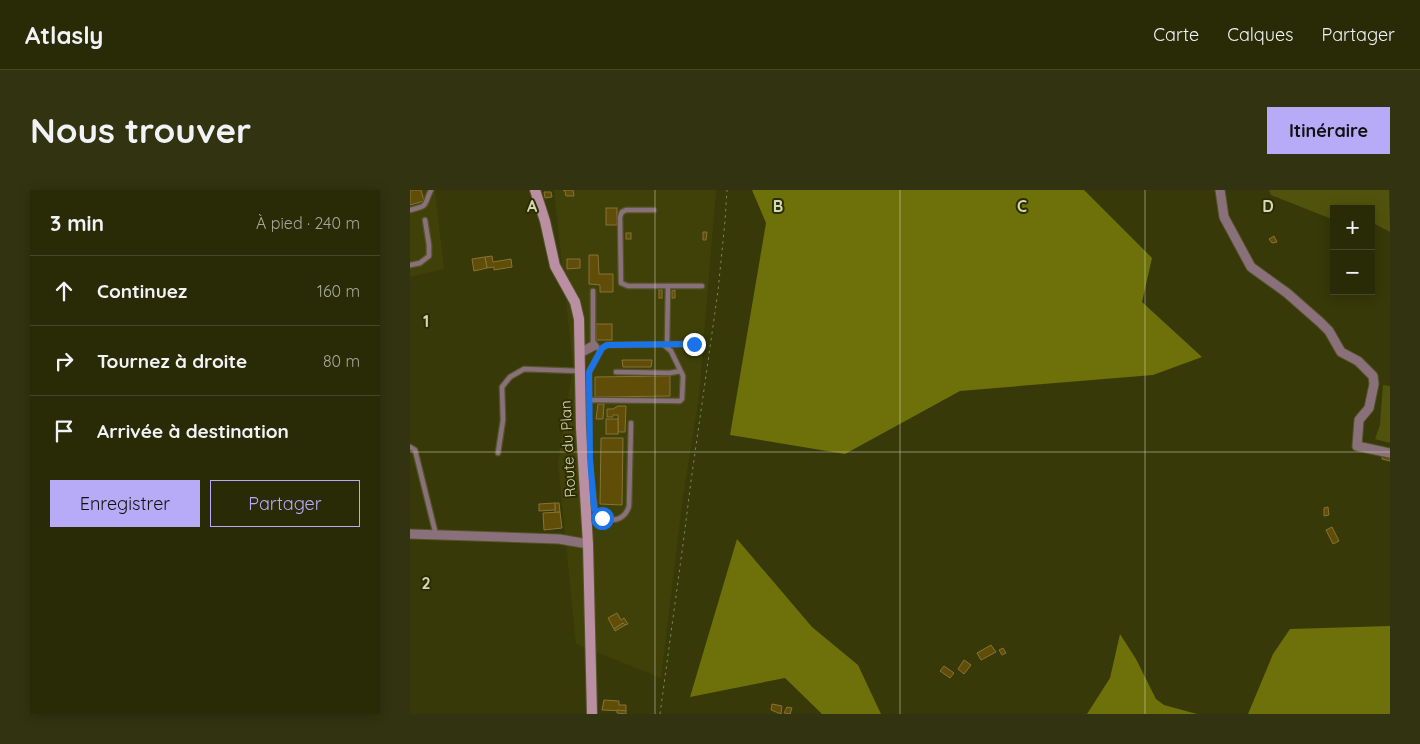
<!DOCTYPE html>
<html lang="fr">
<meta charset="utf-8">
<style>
:root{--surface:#292b07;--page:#313311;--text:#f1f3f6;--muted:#a5a79b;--line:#454728;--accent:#b7abf7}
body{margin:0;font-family:Quicksand,sans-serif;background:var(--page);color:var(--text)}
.controls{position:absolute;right:15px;top:15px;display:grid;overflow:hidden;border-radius:0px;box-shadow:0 2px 12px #0003}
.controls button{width:45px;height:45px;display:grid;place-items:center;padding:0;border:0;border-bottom:1px solid var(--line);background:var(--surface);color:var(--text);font:25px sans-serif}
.stop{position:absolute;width:15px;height:15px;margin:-11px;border:4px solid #1a73e8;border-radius:50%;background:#fff}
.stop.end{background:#1a73e8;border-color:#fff;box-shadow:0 1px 5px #0008}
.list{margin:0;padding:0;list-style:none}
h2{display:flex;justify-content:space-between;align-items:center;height:65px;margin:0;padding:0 20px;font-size:21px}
h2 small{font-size:16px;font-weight:400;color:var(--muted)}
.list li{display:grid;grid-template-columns:32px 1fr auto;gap:15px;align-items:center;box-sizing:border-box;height:70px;padding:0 20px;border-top:1px solid var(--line)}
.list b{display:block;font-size:19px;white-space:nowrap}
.list em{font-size:16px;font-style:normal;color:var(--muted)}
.actions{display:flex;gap:10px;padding:15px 20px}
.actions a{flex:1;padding:11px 0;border:1px solid var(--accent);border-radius:0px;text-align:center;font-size:18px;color:var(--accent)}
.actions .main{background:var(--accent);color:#111}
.icon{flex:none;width:28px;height:28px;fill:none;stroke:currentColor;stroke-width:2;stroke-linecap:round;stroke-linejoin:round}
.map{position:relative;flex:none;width:980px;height:524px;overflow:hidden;border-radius:0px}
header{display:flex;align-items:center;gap:30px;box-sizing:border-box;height:70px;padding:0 25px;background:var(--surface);border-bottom:1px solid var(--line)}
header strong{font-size:24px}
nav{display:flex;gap:28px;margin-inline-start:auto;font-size:18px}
.intro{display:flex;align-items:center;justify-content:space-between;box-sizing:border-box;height:120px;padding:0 30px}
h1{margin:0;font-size:35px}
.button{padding:12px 22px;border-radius:0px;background:var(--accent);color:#111;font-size:18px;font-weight:700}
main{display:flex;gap:30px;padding:0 30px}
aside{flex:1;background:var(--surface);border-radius:0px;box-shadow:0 2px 12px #0003}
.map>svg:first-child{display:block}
.built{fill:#3f4108}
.green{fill:#51530d}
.forest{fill:#6e700a}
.building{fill:#604d07;stroke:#877338}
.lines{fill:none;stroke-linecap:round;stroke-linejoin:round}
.lane-casing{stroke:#535528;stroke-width:7}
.street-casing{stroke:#535528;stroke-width:11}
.secondary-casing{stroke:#535528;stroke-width:12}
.path{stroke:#82845c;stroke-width:1;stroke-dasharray:2.5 4;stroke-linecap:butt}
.lane{stroke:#8a707b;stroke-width:4.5}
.street{stroke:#8a707b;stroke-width:9}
.secondary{stroke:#b98fa1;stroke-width:10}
.route{stroke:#1a73e8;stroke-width:6}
.grid{fill:none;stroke:#d4d7b8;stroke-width:1;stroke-opacity:0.55}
.labels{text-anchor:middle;stroke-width:4;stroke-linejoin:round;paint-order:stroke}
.street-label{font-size:15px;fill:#d4d7b8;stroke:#2d2e00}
.grid-label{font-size:16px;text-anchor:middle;font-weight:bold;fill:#d4d7b8;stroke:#2d2e00;stroke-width:4;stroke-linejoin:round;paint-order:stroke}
</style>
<header>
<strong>Atlasly</strong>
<nav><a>Carte</a><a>Calques</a><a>Partager</a></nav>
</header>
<div class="intro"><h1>Nous trouver</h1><a class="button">Itinéraire</a></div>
<main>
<aside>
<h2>3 min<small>À pied · 240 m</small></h2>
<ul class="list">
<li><svg class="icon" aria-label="ahead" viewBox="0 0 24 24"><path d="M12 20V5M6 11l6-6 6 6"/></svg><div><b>Continuez</b></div><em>160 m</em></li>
<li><svg class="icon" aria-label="right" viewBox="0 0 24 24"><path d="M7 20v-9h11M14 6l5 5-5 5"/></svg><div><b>Tournez à droite</b></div><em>80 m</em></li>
<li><svg class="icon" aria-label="arrive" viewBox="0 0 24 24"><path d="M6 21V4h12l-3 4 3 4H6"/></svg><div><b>Arrivée à destination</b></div></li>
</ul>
<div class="actions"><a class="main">Enregistrer</a><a>Partager</a></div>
</aside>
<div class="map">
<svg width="980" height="524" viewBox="0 0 980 524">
<rect width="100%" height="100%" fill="#373909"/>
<g class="built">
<polygon points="0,0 25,0 34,79 0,87"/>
<polygon points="144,0 306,0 289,207 273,307 251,488 166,454 148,273 163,176"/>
</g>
<g class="green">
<polygon points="859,0 979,0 980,42 961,32 961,19 924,19 924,30 861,5"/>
<polygon points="973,195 980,196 980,253 965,249 970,235"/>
</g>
<g class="forest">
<polygon points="342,0 674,0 742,68 732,112 792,167 743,185 550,201 435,264 320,245 356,33"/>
<polygon points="327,349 402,437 448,475 471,524 412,524 375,488 280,507"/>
<polygon points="980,436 980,524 838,524 863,464 880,439"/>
<polygon points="710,444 726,469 746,509 754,515 787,524 677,524 700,488"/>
</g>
<g class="building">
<polygon points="0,0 11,0 14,11 0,15"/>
<polygon points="153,0 163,0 164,6 156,6 155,1"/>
<polygon points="134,2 141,2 142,7 135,8"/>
<rect x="196" y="18" width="11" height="17"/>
<polygon points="293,42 297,42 296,50 293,50"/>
<rect x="216" y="43" width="5" height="6"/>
<polygon points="864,46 867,52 862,53 859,49"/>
<polygon points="179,65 188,65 189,84 203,84 203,102 190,102 190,95 179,94"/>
<polygon points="82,66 83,72 101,69 102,77 84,80 84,77 77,78 75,67"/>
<polygon points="75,67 77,78 64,81 62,69"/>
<polygon points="157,69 170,69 170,78 157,79"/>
<rect x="249" y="100" width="3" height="8"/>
<polygon points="265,100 265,108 262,108 262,101"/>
<rect x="186" y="134" width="16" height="16"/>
<polygon points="212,170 242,170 241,177 213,177"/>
<polygon points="260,186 260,206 185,207 185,187"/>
<polygon points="188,214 194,214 193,229 186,229"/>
<polygon points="208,216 216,216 215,242 208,242 208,225 203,225 203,227 197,227 197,219 203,219"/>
<rect x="196" y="229" width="12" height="15"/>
<polygon points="191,248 213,248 212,315 190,314"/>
<polygon points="973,263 980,265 980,271 972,269"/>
<polygon points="145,313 149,313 150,322 145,323"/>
<polygon points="145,313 145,320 129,321 129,314"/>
<polygon points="918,317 919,325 914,326 914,318"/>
<polygon points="150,322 152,338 134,340 133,323"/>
<polygon points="922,337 929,351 923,354 916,340"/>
<polygon points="207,423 211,430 214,428 218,434 215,435 213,433 204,439 198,428"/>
<polygon points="213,433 215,435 205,441 204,439"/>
<polygon points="581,455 586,462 571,470 567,463"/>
<polygon points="593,458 596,463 592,465 589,460"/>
<polygon points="554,470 561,475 554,484 548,479"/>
<polygon points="534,476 544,483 540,488 530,481"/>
<polygon points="194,510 209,511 209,515 216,515 216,521 192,520"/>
<polygon points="362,514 372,516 371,524 361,520"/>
<polygon points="377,517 382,518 380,524 374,523"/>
<polygon points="207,520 216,521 216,524 207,523"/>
</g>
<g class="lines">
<defs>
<g id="lane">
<path d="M0 20C20 15 13 16 21 0"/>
<polyline points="244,20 216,20 212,22 210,27 211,93 218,96 292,96"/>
<polyline points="0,75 10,73 19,66 19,55 15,30"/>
<polyline points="183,101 183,151 190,161"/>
<polyline points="257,155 258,96"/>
<polyline points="206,182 260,183 270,181"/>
<polyline points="179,210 270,211 272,209 273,186 261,161 254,155"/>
<path d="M221 233 219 316C214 334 192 334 185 319L179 268V182L192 158 197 155 284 154"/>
<polyline points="0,257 5,260 26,345"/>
<polyline points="88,263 93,230 92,197 100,187 114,179 169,181"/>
</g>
<g id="street">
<polyline points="810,0 814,27 841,77 877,103 910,132 919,141 931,162 948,171 963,186 964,194 959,218 949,230 947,256 980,263"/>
<polyline points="170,163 183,156"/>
<polyline points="0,344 149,349 178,354"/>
</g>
<polyline id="secondary" points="125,0 135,31 145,76 165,112 169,129 171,238 178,354 182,524"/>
</defs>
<use href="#lane" class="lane-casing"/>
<use href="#street" class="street-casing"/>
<use href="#secondary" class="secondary-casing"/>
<polyline class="path" points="250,524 274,347 281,291 308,101 315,31 317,0"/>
<use href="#lane" class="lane"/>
<use href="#street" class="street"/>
<use href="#secondary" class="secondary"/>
</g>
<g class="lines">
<polyline class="route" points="192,328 188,324 184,319 180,268 179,182 192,158 197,155 284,154"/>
</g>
<path class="grid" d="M245 0V524M490 0V524M735 0V524M0 262H980"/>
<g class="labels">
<g class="street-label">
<text transform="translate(158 259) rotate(-93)" y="5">Route du Plan</text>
</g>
</g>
<g class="grid-label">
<text x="122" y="22">A</text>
<text x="368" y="22">B</text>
<text x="612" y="22">C</text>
<text x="858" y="22">D</text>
<text x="16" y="137">1</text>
<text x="16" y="399">2</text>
</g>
</svg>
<div class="controls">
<button>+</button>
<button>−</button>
</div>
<div class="stop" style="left:192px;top:328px"></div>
<div class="stop end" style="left:284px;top:154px"></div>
</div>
</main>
